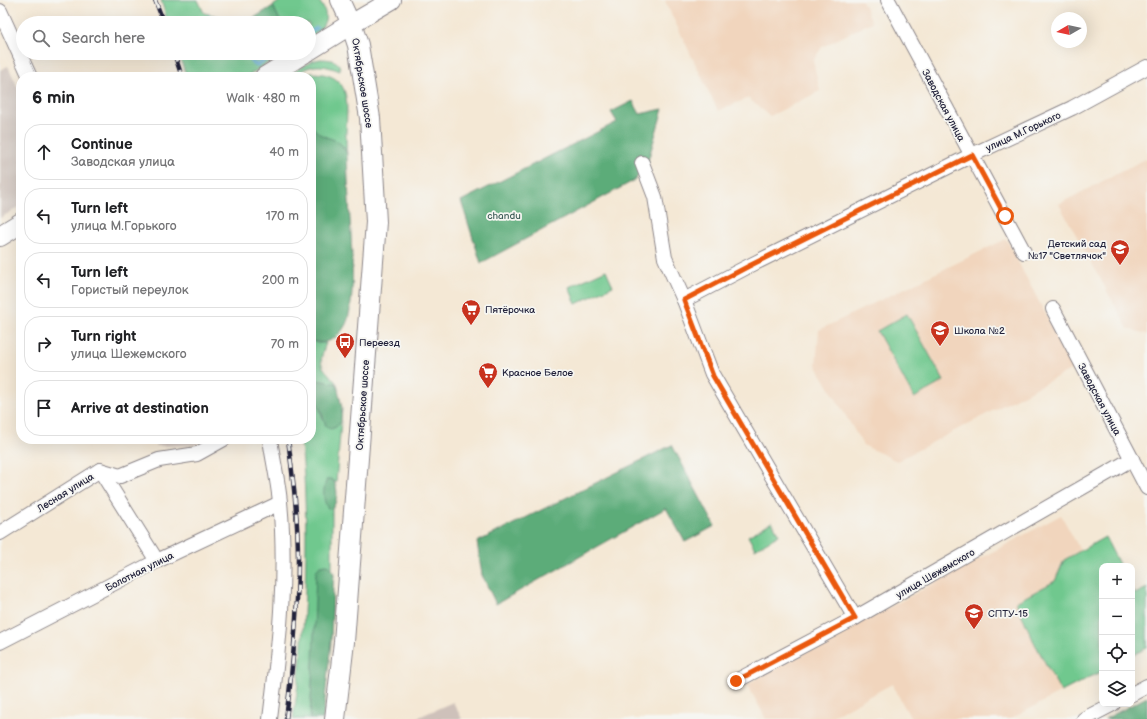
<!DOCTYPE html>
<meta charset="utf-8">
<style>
:root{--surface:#fff;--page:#f2f2f2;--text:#202124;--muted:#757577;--line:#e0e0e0}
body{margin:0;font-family:"Balsamiq Sans",sans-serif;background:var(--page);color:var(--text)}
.controls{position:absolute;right:12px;bottom:12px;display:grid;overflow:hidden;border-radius:8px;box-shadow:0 4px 16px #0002}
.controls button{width:36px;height:36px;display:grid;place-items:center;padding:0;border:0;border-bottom:1px solid var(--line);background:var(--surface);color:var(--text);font:20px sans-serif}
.compass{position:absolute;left:1051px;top:12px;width:36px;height:36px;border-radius:50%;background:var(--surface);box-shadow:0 4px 16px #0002;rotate:261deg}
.stop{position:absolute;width:12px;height:12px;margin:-9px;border:3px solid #ea580c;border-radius:50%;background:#fff}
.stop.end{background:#ea580c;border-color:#fff;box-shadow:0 1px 4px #0008}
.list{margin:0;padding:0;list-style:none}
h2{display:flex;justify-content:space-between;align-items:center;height:52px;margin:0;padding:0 16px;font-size:17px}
h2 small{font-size:13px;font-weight:400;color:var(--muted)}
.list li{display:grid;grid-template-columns:26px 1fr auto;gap:12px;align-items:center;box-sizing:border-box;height:56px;margin:0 8px 8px;padding:0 8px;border:1px solid var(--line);border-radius:16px}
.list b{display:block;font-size:15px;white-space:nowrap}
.list p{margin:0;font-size:13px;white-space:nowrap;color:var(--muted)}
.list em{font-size:13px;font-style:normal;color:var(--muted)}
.icon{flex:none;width:22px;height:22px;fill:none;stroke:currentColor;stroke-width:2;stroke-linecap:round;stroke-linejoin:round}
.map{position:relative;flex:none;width:1147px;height:719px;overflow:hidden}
.search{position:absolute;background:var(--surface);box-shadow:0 4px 16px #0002;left:16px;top:16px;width:300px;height:44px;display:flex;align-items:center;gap:10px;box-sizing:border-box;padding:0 14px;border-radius:22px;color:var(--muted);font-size:15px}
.panel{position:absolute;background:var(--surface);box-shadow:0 4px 16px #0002;left:16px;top:72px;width:300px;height:372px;border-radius:16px}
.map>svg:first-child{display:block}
.built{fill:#f1d5bd}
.industrial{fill:#cec1ba}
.green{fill:#6fc88e;stroke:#487564}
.forest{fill:#5bac79;stroke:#3e675a}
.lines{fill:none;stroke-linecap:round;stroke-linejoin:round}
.stream{stroke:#5cacd7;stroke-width:3.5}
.minor-casing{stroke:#8b8588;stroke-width:16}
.tertiary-casing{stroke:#8b8588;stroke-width:20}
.secondary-casing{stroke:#8b8588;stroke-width:22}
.minor{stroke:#fff;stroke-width:14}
.tertiary{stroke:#fff;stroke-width:18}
.secondary{stroke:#fff;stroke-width:20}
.rail-casing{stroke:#22223b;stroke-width:4.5}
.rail{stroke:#f6f6f2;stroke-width:3;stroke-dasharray:9;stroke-linecap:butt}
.route{stroke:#ea580c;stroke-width:5}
.labels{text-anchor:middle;stroke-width:3.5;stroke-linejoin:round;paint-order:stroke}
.street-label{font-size:10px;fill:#22223b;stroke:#f6f6f2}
.park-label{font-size:10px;fill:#3d5c58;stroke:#f6f6f2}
.poi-label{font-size:10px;fill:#22223b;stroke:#f6f6f2;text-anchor:start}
</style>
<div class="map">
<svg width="1147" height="719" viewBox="0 0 1147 719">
<rect width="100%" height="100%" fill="#f6f6f2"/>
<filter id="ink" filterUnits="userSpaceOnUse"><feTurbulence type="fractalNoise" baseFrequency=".025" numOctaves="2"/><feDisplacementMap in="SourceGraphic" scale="8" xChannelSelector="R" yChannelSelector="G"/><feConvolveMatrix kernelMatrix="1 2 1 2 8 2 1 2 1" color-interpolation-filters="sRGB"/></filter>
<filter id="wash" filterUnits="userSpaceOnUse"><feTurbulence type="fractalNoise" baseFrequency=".012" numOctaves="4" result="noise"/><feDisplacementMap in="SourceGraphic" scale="16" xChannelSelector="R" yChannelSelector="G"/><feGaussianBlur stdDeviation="0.9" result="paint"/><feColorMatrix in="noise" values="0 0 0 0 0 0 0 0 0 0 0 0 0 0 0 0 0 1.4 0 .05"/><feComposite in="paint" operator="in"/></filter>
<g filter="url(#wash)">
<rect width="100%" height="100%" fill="#f4e8d5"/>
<g class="built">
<polygon points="667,0 862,0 872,22 822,47 813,61 820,91 770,116 748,98 718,111 665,1"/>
<polygon points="1147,158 1147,334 1128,329 1059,204"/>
<polygon points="1006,239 1074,368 897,461 863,445 816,365 819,330"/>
<polygon points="1061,515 1102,590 1102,670 1011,719 911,719 892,684 827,719 766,719 747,684"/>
</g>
<g class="industrial">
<polygon points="8,66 21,94 21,206 0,218 0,70"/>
<polygon points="156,439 195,439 198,445 156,446"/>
<polygon points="453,702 462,719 414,719"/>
</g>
<g class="green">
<polygon points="161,0 198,0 204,13 213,15 215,23 168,23"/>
<path d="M281 0H318C332 16 325 28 309 38V23H281L273 6Z"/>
<polygon points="178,53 284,53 246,77 187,77"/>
<path d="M320 59C330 59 341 60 340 71 327 66 316 63 303 70 296 74 293 77 285 77L312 61Z"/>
<path d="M311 73C353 73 347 103 346 133 346 140 346 147 347 155L344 147 331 139 321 136 314 130 311 123V77H303Z"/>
<polygon points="606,270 613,286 576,304 569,287"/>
<polygon points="907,314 944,381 914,398 877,331"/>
<path d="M311 340 317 343H326C316 369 323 365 337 384L311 379Z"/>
<path d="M311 396 319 406 323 419 336 427 341 422 336 483 332 479 328 508 332 509V569L327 565 313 664 310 719H293C303 658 306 595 306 533 305 502 305 470 300 439H311Z"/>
<polygon points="772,522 779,535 755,549 748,536"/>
<polygon points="1105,537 1120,566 1102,566 1102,671 1061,692 1034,642 1016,602 1055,581 1064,560"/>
<polygon points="1147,588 1147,648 1132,655 1132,589 1135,594"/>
</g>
<g class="forest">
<polygon points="273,6 281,23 246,23"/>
<polygon points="213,15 245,23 215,23"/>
<polygon points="633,101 640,114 663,109 647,164 635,180 481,263 461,201 617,122 611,112"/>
<path d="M311 123C321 145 339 131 347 155 348 181 349 208 351 234 352 262 355 292 348 319 343 335 327 348 311 340Z"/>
<polygon points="311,379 337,384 342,408 341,422 336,427 331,429 326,426 319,406 311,396"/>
<polygon points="672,445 715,526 685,542 666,508 496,604 482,575 477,542"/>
<path d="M327 479H332C339 487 338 501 332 509L328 508C322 500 323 488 327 479Z"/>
<polygon points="327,565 332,569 334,575 333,588 331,642 323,719 310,719 313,664 316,571 320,566"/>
<polygon points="1147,697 1147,719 1105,719"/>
</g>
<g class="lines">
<g class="stream">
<polyline points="209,17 219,23"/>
<polyline points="309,33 317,28"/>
<polyline points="244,53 247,55"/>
<polyline points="251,60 253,64 257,65 276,53"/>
</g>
</g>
</g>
<g filter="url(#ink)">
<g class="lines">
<defs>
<g id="minor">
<polyline points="888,0 1024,252"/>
<polyline points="0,11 30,77"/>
<polyline points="642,163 655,197 665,258 684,300 712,374 855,618"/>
<polyline points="684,300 749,266 972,155 1072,108 1147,67"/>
<polyline points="1053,309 1147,488"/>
<path d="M270 439C273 460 278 481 280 502 287 575 279 647 270 719"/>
<polyline points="100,470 157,561"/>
<polyline points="0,533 100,470 120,476 159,460 197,454 224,439"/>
<polyline points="0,642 157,561 280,503"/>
<polyline points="736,681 855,618 1132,459"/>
<polyline points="1132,694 1147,686"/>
<polyline points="1084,719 1113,704"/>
</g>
<polyline id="tertiary" points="340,0 351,24 392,0"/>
<g id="secondary">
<polyline points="309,50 351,24 358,45 370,118 376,222 344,642 335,719"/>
<polyline points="265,77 304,53"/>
<polyline points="0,236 21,223"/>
</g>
</defs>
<use href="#minor" class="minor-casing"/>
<use href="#tertiary" class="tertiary-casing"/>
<use href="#secondary" class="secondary-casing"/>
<use href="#minor" class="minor"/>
<use href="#tertiary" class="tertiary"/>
<use href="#secondary" class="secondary"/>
<defs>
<g id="rail">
<polyline points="155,0 164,23"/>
<polyline points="174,53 182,77"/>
<path d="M286 719C293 665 298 612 298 558 298 518 293 478 288 439"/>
</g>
</defs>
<use href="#rail" class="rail-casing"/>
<use href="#rail" class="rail"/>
</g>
</g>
<g class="lines" filter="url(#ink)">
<polyline class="route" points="736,681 855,618 713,376 684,300 749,266 972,155 1005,216"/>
</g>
<defs>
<symbol id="school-pin" viewBox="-11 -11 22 30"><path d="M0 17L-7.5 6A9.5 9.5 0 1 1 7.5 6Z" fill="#c8321e" stroke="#f6f6f2"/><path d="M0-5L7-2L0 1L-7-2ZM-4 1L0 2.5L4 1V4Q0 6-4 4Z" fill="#fff"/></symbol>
<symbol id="supermarket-pin" viewBox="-11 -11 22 30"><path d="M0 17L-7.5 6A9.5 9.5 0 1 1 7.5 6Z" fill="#c8321e" stroke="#f6f6f2"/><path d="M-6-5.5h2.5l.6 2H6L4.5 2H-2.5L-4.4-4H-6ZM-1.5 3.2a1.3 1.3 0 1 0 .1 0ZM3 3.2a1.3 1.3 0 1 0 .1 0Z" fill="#fff"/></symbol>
<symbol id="bus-pin" viewBox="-11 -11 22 30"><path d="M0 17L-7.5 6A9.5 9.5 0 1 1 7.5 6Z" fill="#c8321e" stroke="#f6f6f2"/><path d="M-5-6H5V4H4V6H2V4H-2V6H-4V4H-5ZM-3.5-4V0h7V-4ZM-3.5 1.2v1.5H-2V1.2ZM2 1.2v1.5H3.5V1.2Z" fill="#fff"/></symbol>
<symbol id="university-pin" viewBox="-11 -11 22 30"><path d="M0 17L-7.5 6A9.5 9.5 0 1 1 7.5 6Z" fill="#c8321e" stroke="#f6f6f2"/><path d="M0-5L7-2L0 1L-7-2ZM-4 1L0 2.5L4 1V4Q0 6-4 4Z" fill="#fff"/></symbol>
</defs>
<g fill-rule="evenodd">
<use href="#school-pin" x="1109" y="238" width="22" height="30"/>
<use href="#supermarket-pin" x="460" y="298" width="22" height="30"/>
<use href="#school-pin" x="929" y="319" width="22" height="30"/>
<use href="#bus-pin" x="334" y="331" width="22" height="30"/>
<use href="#supermarket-pin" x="477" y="361" width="22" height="30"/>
<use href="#university-pin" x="963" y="602" width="22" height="30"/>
</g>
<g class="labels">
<g class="street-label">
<text transform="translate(363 83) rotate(81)" y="4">Октябрьское шоссе</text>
<text transform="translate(944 105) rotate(62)" y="4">Заводская улица</text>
<text transform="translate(1023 131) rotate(-25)" y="4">улица М.Горького</text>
<text transform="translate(1100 399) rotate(62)" y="4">Заводская улица</text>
<text transform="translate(362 405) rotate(-86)" y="4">Октябрьское шоссе</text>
<text transform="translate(65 492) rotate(-32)" y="4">Лесная улица</text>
<text transform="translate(139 571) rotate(-27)" y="4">Болотная улица</text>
<text transform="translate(935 573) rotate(-30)" y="4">улица Шежемского</text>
</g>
<g class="park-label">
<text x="504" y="219">chandu</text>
</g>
<g class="poi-label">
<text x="1106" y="247" text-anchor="end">Детский сад<tspan x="1106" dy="12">№17 "Светлячок"</tspan></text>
<text x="485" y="313">Пятёрочка</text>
<text x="954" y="334">Школа №2</text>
<text x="359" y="346">Переезд</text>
<text x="502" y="376">Красное Белое</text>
<text x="988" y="617">СПТУ-15</text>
</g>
</g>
</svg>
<div class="controls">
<button>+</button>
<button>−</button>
<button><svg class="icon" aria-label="locate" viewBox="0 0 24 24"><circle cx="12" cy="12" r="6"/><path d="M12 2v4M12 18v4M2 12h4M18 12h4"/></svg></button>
<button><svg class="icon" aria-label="layers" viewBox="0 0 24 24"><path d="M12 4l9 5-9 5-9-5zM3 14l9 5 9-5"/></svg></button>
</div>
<svg class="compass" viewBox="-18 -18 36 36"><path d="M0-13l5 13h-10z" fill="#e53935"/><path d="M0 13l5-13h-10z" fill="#757577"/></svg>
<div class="stop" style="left:1005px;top:216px"></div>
<div class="stop end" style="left:736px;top:681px"></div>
<div class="search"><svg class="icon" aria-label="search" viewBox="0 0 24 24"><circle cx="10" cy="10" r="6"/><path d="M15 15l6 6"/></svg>Search here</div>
<section class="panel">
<h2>6 min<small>Walk · 480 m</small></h2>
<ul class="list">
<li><svg class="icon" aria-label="ahead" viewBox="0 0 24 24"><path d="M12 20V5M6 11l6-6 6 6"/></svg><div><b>Continue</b><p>Заводская улица</p></div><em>40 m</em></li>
<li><svg class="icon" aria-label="left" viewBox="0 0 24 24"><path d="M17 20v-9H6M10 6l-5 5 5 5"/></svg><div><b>Turn left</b><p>улица М.Горького</p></div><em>170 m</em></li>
<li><svg class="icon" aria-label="left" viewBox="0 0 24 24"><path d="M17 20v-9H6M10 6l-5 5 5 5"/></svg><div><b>Turn left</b><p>Гористый переулок</p></div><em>200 m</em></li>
<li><svg class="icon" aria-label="right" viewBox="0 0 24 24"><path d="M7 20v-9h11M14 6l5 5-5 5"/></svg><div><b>Turn right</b><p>улица Шежемского</p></div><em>70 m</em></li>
<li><svg class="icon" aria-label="arrive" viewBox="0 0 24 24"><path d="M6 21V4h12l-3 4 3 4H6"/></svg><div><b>Arrive at destination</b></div></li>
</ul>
</section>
</div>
